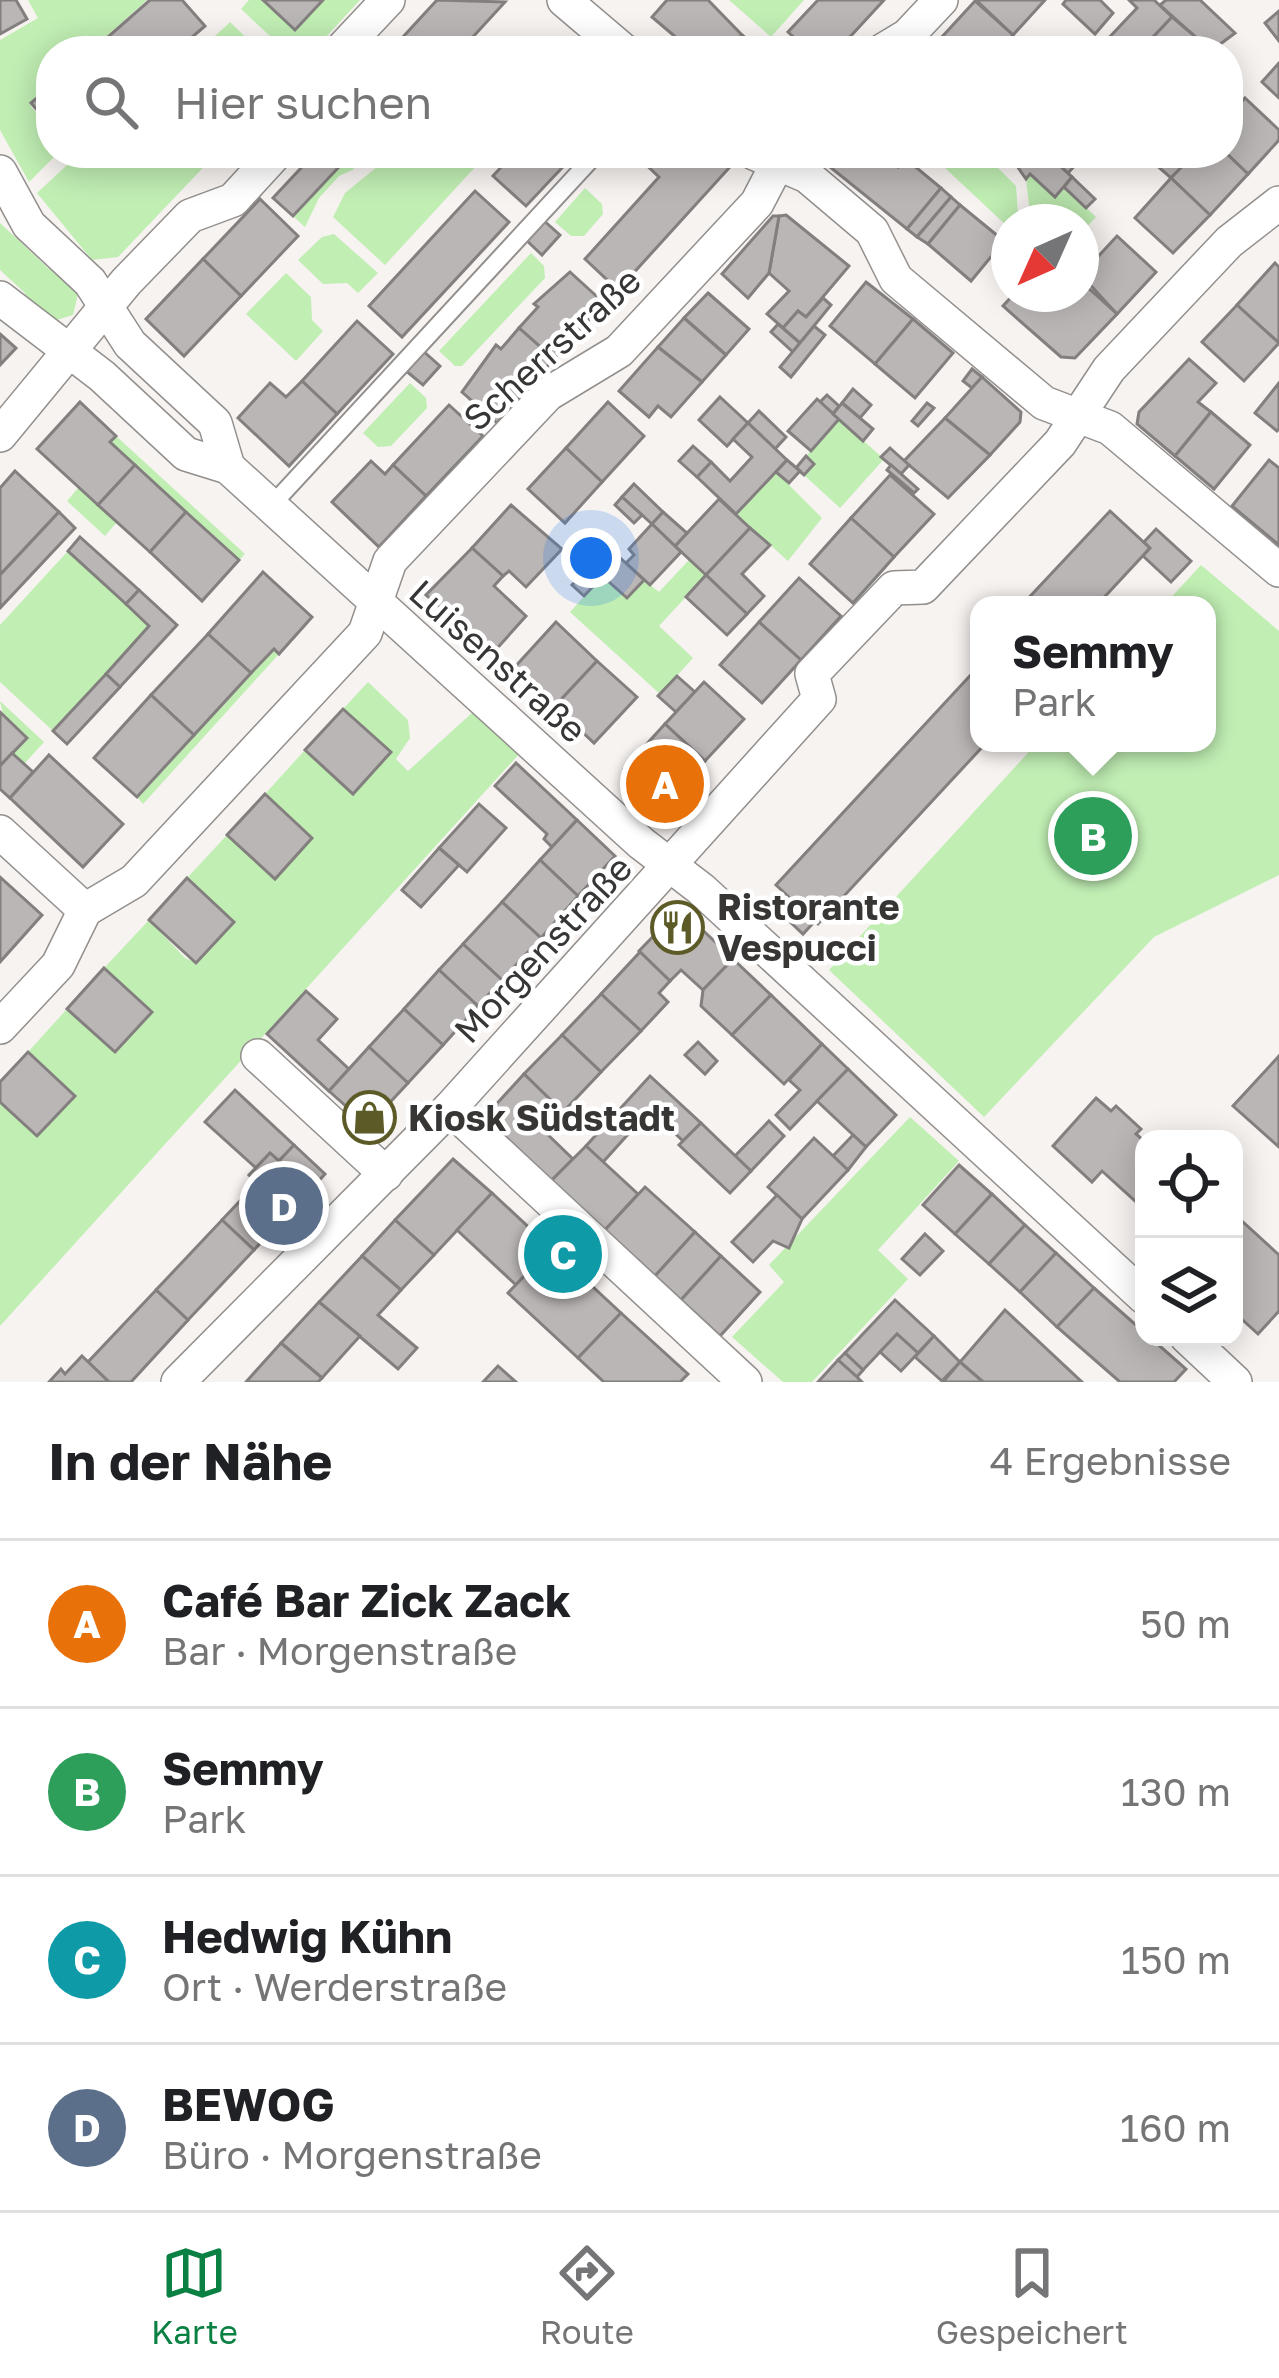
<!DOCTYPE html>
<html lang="de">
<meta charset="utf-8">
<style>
:root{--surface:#fff;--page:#f6f6f6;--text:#202124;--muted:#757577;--line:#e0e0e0;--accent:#0b8043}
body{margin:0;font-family:"Golos Text",sans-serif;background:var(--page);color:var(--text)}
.controls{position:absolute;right:36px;bottom:36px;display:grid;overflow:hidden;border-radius:24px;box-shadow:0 6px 30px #0003}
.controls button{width:108px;height:108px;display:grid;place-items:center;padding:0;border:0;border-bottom:3px solid var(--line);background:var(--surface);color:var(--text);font:60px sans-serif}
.compass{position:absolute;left:991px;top:204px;width:108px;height:108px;border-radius:50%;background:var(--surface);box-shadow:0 6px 30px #0003;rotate:225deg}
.you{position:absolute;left:591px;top:558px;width:42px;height:42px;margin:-30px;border:9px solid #fff;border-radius:50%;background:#1a73e8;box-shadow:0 0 0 18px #1a73e833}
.badge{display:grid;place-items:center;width:78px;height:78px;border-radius:50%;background:var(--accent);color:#fff;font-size:39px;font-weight:700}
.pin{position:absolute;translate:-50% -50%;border:6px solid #fff;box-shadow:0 3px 12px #0006}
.popup{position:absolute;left:970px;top:596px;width:246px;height:156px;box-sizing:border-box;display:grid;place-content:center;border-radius:24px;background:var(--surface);filter:drop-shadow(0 3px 9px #0005);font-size:39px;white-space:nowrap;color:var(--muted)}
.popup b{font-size:45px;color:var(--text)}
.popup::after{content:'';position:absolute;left:50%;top:100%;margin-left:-24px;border:24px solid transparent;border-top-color:var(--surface)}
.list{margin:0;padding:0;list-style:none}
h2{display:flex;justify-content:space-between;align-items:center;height:156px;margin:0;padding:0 48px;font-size:51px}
h2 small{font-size:39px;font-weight:400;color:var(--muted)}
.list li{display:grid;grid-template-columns:78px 1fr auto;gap:36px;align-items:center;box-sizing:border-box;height:168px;padding:0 48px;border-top:3px solid var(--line)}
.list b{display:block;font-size:45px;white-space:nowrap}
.list p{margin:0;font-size:39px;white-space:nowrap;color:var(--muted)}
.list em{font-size:39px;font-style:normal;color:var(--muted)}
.icon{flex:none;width:66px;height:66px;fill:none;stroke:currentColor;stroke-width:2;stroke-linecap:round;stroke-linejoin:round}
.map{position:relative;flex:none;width:1279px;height:1382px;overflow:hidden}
.search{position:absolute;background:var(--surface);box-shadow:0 6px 30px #0003;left:36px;right:36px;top:36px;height:132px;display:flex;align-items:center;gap:30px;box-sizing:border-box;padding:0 42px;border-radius:48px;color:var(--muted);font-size:45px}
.sheet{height:828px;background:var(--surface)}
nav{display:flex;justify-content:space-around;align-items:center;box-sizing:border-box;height:168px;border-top:3px solid var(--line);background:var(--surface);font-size:33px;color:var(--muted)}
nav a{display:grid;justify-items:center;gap:6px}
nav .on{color:var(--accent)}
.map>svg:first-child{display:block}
.green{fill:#c0eeb3}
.building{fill:#bab6b5;stroke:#837f7e;stroke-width:3}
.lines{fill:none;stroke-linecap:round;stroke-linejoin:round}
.lane-casing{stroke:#928f8d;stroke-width:20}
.street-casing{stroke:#928f8d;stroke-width:36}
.lane{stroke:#fff;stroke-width:16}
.street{stroke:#fff;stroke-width:33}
.labels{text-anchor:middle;stroke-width:9;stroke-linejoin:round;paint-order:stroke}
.street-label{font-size:36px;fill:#373635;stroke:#fff}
.poi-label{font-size:36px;font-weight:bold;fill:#373635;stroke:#fff;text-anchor:start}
</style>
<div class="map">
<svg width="1279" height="1382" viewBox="0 0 1279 1382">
<rect width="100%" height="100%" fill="#f7f3f1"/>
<g class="green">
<polygon points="28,0 147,0 90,51 51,51 51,86 30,105 51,131 51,153 58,153 29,182 0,130 0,40 38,18"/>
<polygon points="249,0 360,0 313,51 286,51 241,9"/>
<polygon points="729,0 804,0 771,37"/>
<polygon points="230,22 260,51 198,51 227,25"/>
<polygon points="80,153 217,153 118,257 92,260 37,193"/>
<polygon points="352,153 375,153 351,165 354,169 339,176 319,198 305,227 293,216"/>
<polygon points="394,153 488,153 385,265 333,217 345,193"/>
<polygon points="929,153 983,153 1016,186 1018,214 1008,227"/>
<polygon points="1030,174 1055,196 1064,187 1096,217 1081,233 1081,222 1031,222 1026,179"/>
<polygon points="585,188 602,204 603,214 584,236 571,236 555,222"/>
<polygon points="0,223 49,269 62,265 79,290 73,315 47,323 23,305 25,293 0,270"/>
<polygon points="334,234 378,273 358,293 347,283 323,284 298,260 322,237"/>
<polygon points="531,253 544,266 545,278 462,366 455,366 439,351"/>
<polygon points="286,273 311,297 312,320 323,331 296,361 246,314"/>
<polygon points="410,383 426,398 427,408 391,446 378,447 363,433"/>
<polygon points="839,419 884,459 840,508 804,475 814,464 806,456"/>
<polygon points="116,436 245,554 239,560 110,442"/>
<polygon points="776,472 822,518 788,561 736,514"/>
<polygon points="79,487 117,522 105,536 67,501"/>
<polygon points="68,551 149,626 53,731 0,682 0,625"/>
<polygon points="689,560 706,575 659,626 693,658 660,694 570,612 603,576 627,598 644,580 659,592"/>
<polygon points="1201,565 1279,631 1279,875 1154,937 984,1117 829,970 1037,743 1207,743 1207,605 1164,605"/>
<polygon points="274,649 279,654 143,804 137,797"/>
<polygon points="368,682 408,720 410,738 396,759 408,771 473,712 521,752 0,1326 0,1102 37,1136 75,1096 28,1052 67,1009 115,1052 151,1013 104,968 149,920 185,958 197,963 234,922 187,878 227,835 275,878 312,838 265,794 305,750 354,793 391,753 343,709"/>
<polygon points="0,701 44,742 24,764 12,753"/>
<polygon points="910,1117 959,1161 878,1250 908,1279 812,1382 783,1382 732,1337 784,1282 769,1265"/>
</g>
<g class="building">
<polygon points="0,0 16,0 27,19 0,34"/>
<polygon points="150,0 182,0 205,26 176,51 92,51"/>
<polygon points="263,0 323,0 295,30"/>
<polygon points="437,0 505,2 460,51 390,51"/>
<polygon points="667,0 708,0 742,35 727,51 692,51 652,17"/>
<polygon points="818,0 884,0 837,51 809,51 788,32"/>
<polygon points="976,0 1045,0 1013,35"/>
<polygon points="1066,0 1100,0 1113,13 1095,34 1063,4"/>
<polygon points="1129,0 1154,0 1172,17 1140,51 1112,51 1104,43 1137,8"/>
<polygon points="1166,0 1200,0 1235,33 1211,51 1160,5"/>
<polygon points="975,1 1013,35 998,51 929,51"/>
<polygon points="1279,11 1279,41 1265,23"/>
<polygon points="1172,17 1204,44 1197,51 1140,51"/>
<polygon points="742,35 761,51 727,51"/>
<polygon points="1279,63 1279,98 1262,82"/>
<polygon points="51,86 51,126 31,103"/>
<polygon points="1245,98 1279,130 1279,140 1248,174 1226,153 1228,117"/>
<polygon points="315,153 352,153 293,216 273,198"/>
<polygon points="514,153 576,153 526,206 493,176"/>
<polygon points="649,153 711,153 729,168 618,290 585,259 659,177 642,161"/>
<polygon points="835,153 895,153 888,160 898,167 906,159 941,188 907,229 830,167"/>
<polygon points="1008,153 1046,153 1072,177 1055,197 1030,174 1026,179"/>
<polygon points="1047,153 1086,153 1068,173"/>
<polygon points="1166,153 1175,153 1186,163 1171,178 1155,164"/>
<polygon points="1195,153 1226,153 1248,174 1210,215 1171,178"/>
<polygon points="1072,177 1095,199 1086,208 1064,187"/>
<polygon points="1171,178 1210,215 1173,253 1135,218"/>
<polygon points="941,188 951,197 917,237 907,229"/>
<polygon points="475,191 509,222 402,337 369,306"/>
<polygon points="951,197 960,205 928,244 917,237"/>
<polygon points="260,199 298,236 241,296 203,259"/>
<polygon points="960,205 1004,241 971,281 928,244"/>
<polygon points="786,215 849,266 806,317 798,311 783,328 767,314 789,291 769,273 779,216"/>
<polygon points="773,216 779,216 769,273 748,298 722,274"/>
<polygon points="542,219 560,235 542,255 525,239"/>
<polygon points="1117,236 1156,272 1117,314 1081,275"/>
<polygon points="203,259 241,296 184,356 146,319"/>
<polygon points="1275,263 1279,267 1279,343 1237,305"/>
<polygon points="570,272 604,303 554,359 519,328 538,307 534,304"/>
<polygon points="866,282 913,319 875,364 830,326"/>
<polygon points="1085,285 1117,314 1075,358 1061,357 1003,306 1014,294 1059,294 1068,303"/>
<polygon points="708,293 749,329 726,355 684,318"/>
<polygon points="823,298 831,305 800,343 783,328 798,311 806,317"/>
<polygon points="1237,305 1279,343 1244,381 1202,342"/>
<polygon points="684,318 726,355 702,382 658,347"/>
<polygon points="913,319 953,353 915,398 875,364"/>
<polygon points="357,321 393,354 337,414 302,381"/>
<polygon points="778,324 800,343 793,352 771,332"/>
<polygon points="814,326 825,335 791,377 780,367"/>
<polygon points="519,328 554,359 497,423 462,392 496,345 501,349"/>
<polygon points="0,334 16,348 0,365"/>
<polygon points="658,347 702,382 671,417 658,406 649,417 619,391"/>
<polygon points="422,350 440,366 423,385 405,370"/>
<polygon points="1189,359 1216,383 1198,402 1211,412 1175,456 1137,424 1139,412"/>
<polygon points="972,369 982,377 972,388 963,381"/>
<polygon points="982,377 1021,412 1020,422 990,455 945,418"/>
<polygon points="302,381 337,414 289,466 238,418 270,383 286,397"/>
<polygon points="1279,383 1279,429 1277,431 1255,413"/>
<polygon points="853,389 871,405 860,418 842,403"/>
<polygon points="827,395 839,406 833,414 820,402"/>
<polygon points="720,397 748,423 727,446 699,420"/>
<polygon points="817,399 839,419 811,451 788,431"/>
<polygon points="80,402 116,436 110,442 135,465 98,505 37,449"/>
<polygon points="608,402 644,436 602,482 566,448"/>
<polygon points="842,403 873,429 863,441 833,414"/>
<polygon points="927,403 934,408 918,426 912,421"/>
<polygon points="449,405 483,436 426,496 393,465"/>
<polygon points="759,411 786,437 775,449 748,423"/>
<polygon points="1211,412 1250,445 1214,489 1175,456"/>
<polygon points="945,418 990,455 948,498 904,461"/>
<polygon points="748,423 787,460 736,514 697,477 711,462 730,481 752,457 733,439"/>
<polygon points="693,446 711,462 697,477 679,461"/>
<polygon points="566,448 602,482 565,523 528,489"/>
<polygon points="890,448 909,465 901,474 881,457"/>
<polygon points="806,456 814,464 804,475 796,468"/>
<polygon points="787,460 800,471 789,483 776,472"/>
<polygon points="1269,460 1279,468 1279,545 1232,506"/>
<polygon points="371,461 385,474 393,465 426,496 379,547 332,502"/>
<polygon points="135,465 186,512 150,552 98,505"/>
<polygon points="891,465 918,489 914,493 887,470"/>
<polygon points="15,471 59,512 0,575 0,488"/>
<polygon points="890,475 934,514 894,557 851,518"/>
<polygon points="634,484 663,512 652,524 622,497"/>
<polygon points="622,497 642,515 634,523 615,505"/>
<polygon points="719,499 750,528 706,575 675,546"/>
<polygon points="511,505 562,549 526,587 509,571 503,576 472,548"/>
<polygon points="1110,511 1150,548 1097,605 1022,605"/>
<polygon points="59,512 75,528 0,608 0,575"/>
<polygon points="186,512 239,560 202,601 150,552"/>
<polygon points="663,512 687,533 675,546 652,524"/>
<polygon points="851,518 894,557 853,603 810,564"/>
<polygon points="652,524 681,552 650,585 626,563 634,555 629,549"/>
<polygon points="750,528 770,545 742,574 764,596 747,614 706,575"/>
<polygon points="1156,529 1191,561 1171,582 1143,556 1150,548 1144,542"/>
<polygon points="80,537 139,590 126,604 68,551"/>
<polygon points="472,548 503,576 494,586 526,616 492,654 426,595"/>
<polygon points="572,548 591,565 583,573 565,556"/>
<polygon points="616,554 644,580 627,598 599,573"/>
<polygon points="591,565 603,576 584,596 572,585"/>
<polygon points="263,572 312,617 279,654 274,649 251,673 208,634"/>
<polygon points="706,575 747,614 727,635 686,597"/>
<polygon points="799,578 841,616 801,660 759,622"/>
<polygon points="139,590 177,625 120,687 106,674 149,626 126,604"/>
<polygon points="556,622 597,661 555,706 514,668"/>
<polygon points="759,622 801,660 762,703 720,665"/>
<polygon points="208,634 251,673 194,735 151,695"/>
<polygon points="597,661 637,697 594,743 555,706"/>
<polygon points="979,666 979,743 986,743 818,924 776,885"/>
<polygon points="106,674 120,687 67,744 53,731"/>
<polygon points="677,676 695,692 676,712 658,696"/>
<polygon points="704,682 744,719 705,761 665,724"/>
<polygon points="151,695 194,735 137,797 94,758"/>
<polygon points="343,709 391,752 353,794 305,750"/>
<polygon points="0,712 27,738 0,766"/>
<polygon points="665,724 705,761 664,805 624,769"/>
<polygon points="12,753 33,772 10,798 0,789 0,766"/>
<polygon points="49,755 123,824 83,867 10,798"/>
<polygon points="516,763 577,820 552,847 544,839 547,834 495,786"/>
<polygon points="265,794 312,838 275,879 227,835"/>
<polygon points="479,804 506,828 467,872 439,848"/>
<polygon points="577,820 615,856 578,896 540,860"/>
<polygon points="439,848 459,865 421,907 402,890"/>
<polygon points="540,860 578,896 541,938 502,902"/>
<polygon points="0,877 42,915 0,962"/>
<polygon points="187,878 234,922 196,963 149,920"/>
<polygon points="502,902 541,938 502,980 463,944"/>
<polygon points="800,907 815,921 803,934 788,920"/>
<polygon points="689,917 733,959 703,990 681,970 670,981 639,951 671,918"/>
<polygon points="463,944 502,980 478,1006 439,970"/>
<polygon points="640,952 670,981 659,993 668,1002 641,1031 601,994"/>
<polygon points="733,959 771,995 732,1035 701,1006 703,990"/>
<polygon points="104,968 152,1012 115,1052 67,1009"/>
<polygon points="439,970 478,1006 443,1045 404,1009"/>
<polygon points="306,991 337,1019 318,1040 349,1069 329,1091 267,1034"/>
<polygon points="601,994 641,1031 601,1072 562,1035"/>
<polygon points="771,995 822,1044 784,1084 732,1035"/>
<polygon points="404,1009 443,1045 408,1083 369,1047"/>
<polygon points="562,1035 601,1072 563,1112 524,1074"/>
<polygon points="698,1042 717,1061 705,1074 685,1055"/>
<polygon points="822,1044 848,1069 790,1129 776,1115 800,1090 789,1080"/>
<polygon points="369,1047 408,1083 368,1126 329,1091"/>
<polygon points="28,1052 75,1096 37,1136 0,1102 0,1082"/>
<polygon points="1279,1056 1279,1147 1233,1106"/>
<polygon points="848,1069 896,1115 866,1147 817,1101"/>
<polygon points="524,1074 563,1112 545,1132 573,1159 551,1181 490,1122 490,1111"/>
<polygon points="650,1076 701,1123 683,1141 650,1110 603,1162 586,1146"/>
<polygon points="235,1090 294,1145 279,1161 270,1153 256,1168 205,1122"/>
<polygon points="1096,1098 1111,1111 1116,1106 1141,1129 1136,1134 1144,1141 1144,1209 1102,1171 1092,1182 1053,1146"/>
<polygon points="769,1121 784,1136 751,1171 735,1156"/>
<polygon points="701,1123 751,1171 730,1193 679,1145"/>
<polygon points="853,1135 866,1147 848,1170 833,1156"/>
<polygon points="814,1138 848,1170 802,1219 768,1187"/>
<polygon points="294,1145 325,1174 254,1250 222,1220 257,1183 249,1175 270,1153 279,1161"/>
<polygon points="586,1146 638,1194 605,1230 551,1181"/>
<polygon points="453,1159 492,1193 434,1255 395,1220"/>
<polygon points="959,1165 992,1194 955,1234 923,1205"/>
<polygon points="645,1187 695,1232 655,1276 605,1230"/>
<polygon points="492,1193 551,1248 516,1285 457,1230"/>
<polygon points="992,1194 1025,1225 989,1264 955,1234"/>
<polygon points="777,1195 802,1219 789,1248 773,1241 753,1262 732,1242"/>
<polygon points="222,1220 254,1250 188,1320 156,1290"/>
<polygon points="395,1220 434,1255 401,1290 362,1256"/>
<polygon points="1243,1222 1279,1255 1279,1311 1258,1334 1234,1312 1234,1224 1238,1227"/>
<polygon points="1025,1225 1056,1253 1020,1292 989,1264"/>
<polygon points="695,1232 721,1256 681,1300 655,1276"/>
<polygon points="925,1234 943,1251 920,1275 902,1259"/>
<polygon points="551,1248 621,1313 578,1358 508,1293"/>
<polygon points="1056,1253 1094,1288 1057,1327 1020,1292"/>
<polygon points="362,1256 401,1290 378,1315 417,1348 398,1369 319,1302"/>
<polygon points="721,1256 760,1292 720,1336 681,1300"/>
<polygon points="1094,1288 1186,1369 1174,1382 1120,1382 1057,1327"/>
<polygon points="156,1290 188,1320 131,1382 109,1382 88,1362"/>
<polygon points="895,1300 934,1336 918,1353 897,1334 863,1370 845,1353"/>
<polygon points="319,1302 360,1336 322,1378 281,1343"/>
<polygon points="1005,1310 1082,1382 983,1382 960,1362"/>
<polygon points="621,1313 688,1374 680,1382 604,1382 578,1358"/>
<polygon points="897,1334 918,1353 901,1371 880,1352"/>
<polygon points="934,1336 960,1362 942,1381 915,1357"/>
<polygon points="281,1343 322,1378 318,1382 246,1382"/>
<polygon points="845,1353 863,1370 857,1377 838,1360"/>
<polygon points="82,1356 109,1382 49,1382 61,1369 65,1374"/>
<polygon points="838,1360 857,1377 862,1382 818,1382"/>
<polygon points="960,1362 983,1382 943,1382"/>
<polygon points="498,1366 516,1382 483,1382"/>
</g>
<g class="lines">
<defs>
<polyline id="lane" points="271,506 597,153"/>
<g id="street">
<polyline points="564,0 624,51"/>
<polyline points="340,51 388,0"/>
<polyline points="882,51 907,36 941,0"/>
<polyline points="754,153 807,176 872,231 896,279 1044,403 1110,428 1279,570"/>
<polyline points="0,172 29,225 90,282 130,344 215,423 228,467"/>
<polyline points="0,298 102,376 186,454 228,467 641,843 701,889 1144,1297"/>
<polyline points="0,435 126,282 190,216 233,200 276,153"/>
<polyline points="0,832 85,910"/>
<polyline points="0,1027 58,965 85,910 134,881 365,633 390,561 548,394 619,351 757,203 783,153"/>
<polyline points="258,1056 386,1174"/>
<polyline points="450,1108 745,1382"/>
<polyline points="1187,1337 1235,1382"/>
<polyline points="178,1382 450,1108 819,699 812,674 894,588 923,587 1060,443 1109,369 1229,242 1279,203"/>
</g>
</defs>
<use href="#lane" class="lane-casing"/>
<use href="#street" class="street-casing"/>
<use href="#lane" class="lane"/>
<use href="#street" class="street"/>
</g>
<defs>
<symbol id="restaurant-ring" viewBox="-11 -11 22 22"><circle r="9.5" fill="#fff" stroke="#5c5b28" stroke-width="1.5"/><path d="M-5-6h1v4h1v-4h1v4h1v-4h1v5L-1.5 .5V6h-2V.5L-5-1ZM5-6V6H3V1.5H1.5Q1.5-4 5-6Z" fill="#5c5b28"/></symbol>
<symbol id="shop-ring" viewBox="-11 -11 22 22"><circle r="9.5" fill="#fff" stroke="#5c5b28" stroke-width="1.5"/><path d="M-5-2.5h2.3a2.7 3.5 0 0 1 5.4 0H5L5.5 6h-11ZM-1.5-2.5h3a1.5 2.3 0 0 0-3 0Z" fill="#5c5b28"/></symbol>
</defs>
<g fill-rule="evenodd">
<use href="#restaurant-ring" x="648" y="898" width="59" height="59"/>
<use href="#shop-ring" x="340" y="1088" width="59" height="59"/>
</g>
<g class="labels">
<g class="street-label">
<text transform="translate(552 349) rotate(-42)" y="13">Scherrstraße</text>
<text transform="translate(498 661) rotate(42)" y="13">Luisenstraße</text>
<text transform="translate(543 949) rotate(-47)" y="13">Morgenstraße</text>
</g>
<g class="poi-label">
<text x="717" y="920">Ristorante<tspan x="717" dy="41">Vespucci</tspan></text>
<text x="408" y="1131">Kiosk Südstadt</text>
</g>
</g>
</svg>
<div class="controls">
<button><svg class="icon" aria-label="locate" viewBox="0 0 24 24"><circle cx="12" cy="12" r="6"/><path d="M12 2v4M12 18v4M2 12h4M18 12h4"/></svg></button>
<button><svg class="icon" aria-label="layers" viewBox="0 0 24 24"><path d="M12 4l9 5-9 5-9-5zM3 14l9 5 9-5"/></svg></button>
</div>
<svg class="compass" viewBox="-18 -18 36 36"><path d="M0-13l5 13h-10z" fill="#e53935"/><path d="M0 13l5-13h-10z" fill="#757577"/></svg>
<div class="you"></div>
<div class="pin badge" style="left:665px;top:784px;background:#e8710a">A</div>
<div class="pin badge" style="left:1093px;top:836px;background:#2e9e5b">B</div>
<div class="popup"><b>Semmy</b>Park</div>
<div class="pin badge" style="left:563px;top:1254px;background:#0f9aa8">C</div>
<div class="pin badge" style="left:284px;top:1206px;background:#5c6f8a">D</div>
<div class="search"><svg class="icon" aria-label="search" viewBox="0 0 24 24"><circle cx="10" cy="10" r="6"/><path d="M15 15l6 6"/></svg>Hier suchen</div>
</div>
<section class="sheet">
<h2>In der Nähe<small>4 Ergebnisse</small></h2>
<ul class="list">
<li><span class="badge" style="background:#e8710a">A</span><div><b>Café Bar Zick Zack</b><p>Bar · Morgenstraße</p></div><em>50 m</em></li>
<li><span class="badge" style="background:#2e9e5b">B</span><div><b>Semmy</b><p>Park</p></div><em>130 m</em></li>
<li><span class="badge" style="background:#0f9aa8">C</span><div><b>Hedwig Kühn</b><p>Ort · Werderstraße</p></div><em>150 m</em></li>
<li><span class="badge" style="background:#5c6f8a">D</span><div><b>BEWOG</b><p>Büro · Morgenstraße</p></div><em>160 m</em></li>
</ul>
</section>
<nav>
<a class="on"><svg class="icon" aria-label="map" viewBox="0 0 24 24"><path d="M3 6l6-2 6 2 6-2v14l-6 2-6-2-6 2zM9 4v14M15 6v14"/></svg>Karte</a>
<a><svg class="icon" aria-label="directions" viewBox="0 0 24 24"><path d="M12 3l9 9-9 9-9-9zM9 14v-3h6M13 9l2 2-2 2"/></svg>Route</a>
<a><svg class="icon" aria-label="saved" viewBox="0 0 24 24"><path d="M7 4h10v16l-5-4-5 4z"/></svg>Gespeichert</a>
</nav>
